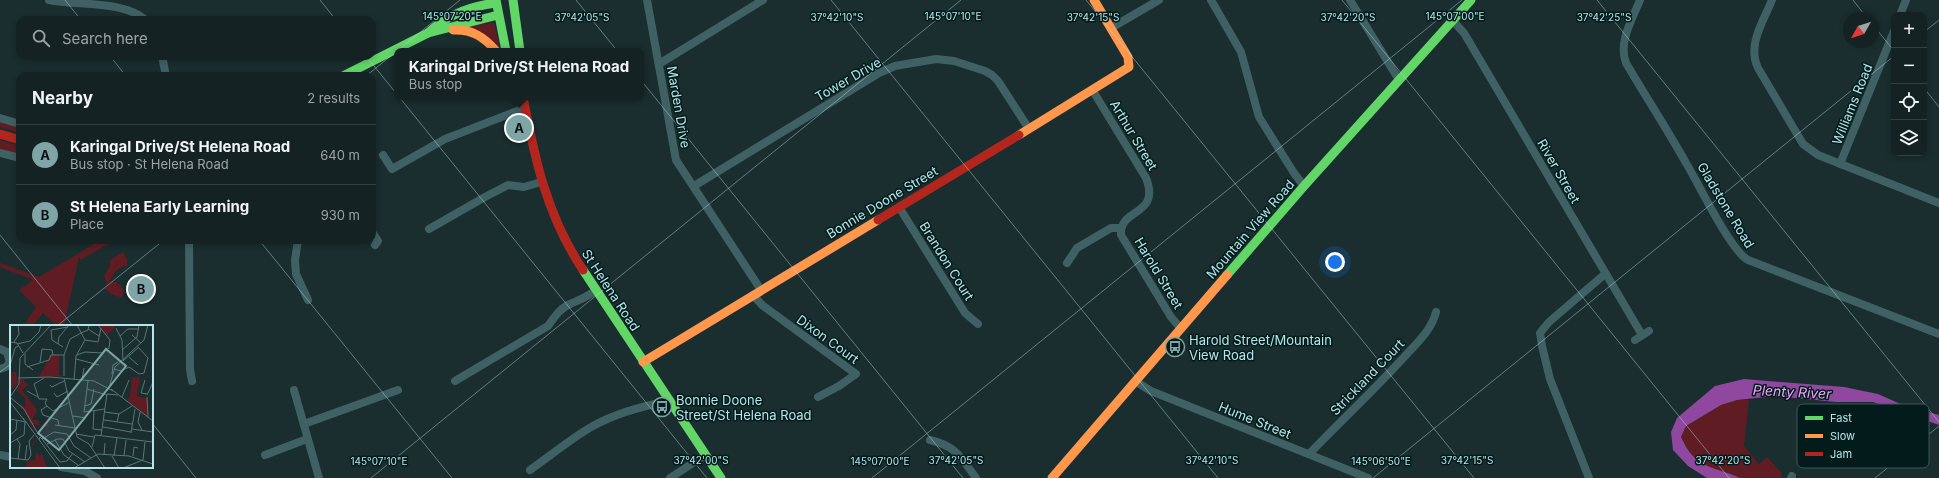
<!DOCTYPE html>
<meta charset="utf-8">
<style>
:root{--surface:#142223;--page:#212f30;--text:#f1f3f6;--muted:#9da4a6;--line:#333f41;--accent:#7fa5a7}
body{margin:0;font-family:Inter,sans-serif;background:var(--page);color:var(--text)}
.controls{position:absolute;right:12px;top:12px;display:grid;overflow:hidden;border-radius:8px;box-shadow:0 2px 6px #0003}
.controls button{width:36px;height:36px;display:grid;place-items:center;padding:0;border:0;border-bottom:1px solid var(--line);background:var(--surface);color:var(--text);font:20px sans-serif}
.compass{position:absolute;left:1843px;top:12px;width:36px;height:36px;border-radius:50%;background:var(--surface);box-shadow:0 2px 6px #0003;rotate:231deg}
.you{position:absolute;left:1335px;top:262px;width:14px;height:14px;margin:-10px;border:3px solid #fff;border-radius:50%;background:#1a73e8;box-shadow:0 0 0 6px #1a73e833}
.badge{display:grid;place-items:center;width:26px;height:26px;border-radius:50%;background:var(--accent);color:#111;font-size:13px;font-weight:700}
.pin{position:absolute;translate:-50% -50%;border:2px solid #fff;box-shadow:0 1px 4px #0006}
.popup{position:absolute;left:394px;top:48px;width:250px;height:52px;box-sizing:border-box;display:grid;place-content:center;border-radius:8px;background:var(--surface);filter:drop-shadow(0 1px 3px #0005);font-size:13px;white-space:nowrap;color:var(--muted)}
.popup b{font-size:15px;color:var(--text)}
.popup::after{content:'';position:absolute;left:50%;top:100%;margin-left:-8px;border:8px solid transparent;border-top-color:var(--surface)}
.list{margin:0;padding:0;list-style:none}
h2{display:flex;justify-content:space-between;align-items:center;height:52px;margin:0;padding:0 16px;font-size:17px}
h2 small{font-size:13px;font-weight:400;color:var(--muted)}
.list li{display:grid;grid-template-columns:26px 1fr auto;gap:12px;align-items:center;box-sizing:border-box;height:60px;padding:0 16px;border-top:1px solid var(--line)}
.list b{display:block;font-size:15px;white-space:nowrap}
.list p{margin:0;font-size:13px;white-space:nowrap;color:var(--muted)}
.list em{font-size:13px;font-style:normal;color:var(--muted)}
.icon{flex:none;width:22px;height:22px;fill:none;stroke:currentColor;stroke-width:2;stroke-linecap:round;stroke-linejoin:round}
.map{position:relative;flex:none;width:1939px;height:478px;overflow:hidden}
.search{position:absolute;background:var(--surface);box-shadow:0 2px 6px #0003;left:16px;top:16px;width:360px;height:44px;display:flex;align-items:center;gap:10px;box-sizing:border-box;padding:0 14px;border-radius:12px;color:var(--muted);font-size:15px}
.panel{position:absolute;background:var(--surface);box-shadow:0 2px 6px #0003;left:16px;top:72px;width:360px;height:172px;border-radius:12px}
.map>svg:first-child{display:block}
.green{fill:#5f1d23}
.water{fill:#8f47a0}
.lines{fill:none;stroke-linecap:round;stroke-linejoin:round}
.street{stroke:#406163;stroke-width:8}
.fast{stroke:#63d668;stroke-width:9}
.slow{stroke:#ff974d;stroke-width:9}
.jam{stroke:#b3261e;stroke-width:9}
.ticks{fill:none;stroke:#b5e5e8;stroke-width:1;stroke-opacity:0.45}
.labels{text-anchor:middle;stroke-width:3;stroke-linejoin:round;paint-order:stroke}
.street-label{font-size:13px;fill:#b5e5e8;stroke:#041b1c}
.poi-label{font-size:13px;fill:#b5e5e8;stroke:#041b1c;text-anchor:start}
.water-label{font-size:14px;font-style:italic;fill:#e5aaf1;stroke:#041b1c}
.inset-road{fill:none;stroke:#587779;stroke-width:1}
.view{fill:#7fa5a7;fill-opacity:0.15;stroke:#7fa5a7;stroke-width:2}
.inset-edge{fill:none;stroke:#b5e5e8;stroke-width:2}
.key{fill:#041b1c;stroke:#395859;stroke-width:1}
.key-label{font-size:11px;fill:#b5e5e8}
.ticks-label{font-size:10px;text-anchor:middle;fill:#b5e5e8;stroke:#041b1c;stroke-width:3;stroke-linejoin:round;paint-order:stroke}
</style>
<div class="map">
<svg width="1939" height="478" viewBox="0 0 1939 478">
<rect width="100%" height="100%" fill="#1a2d2f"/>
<g class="green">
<polygon points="494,23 500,48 467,26"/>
<polygon points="0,122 20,127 20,133 0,127"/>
<polygon points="0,140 20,146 20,154 0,149"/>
<polygon points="101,240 115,240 81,260 79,257 64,326 53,326 53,323 43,313 32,326 23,326 36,307 19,290 33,280 0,267 0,263 39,277"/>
<path d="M123 252 127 259V266C115 266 113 278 107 285L104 276 110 266V260Z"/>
<polygon points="112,282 117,282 124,290 122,298 111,294 104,288"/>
<polygon points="1737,400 1749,400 1744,446 1759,464 1767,457 1781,472 1782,478 1740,478 1711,468 1695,460 1681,438 1686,426 1721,405"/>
</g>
<path class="water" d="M1744 379 1844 387 1878 394 1905 406 1939 415V425L1873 402H1836L1775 396 1737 400 1721 405 1686 426 1681 437C1696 470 1711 465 1740 478H1707L1688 466 1673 450 1671 432 1677 418 1715 386Z"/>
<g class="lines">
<g class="street">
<path d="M49 0C78 6 122 0 146 20"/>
<polyline points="647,0 676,160 761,290"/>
<polyline points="1211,0 1241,52 1259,117 1294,173 1304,186"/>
<polyline points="1350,0 1399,80"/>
<path d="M1640 0C1632 20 1618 42 1626 63 1646 97 1667 129 1686 163 1699 184 1730 250 1748 260L1939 334"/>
<path d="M1772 0C1763 22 1747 45 1758 68L1803 144 1818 155 1939 203"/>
<polyline points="1900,15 1906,0"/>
<polyline points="1453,21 1464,33 1642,335"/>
<polyline points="1111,28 1159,0"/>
<polyline points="162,56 166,76"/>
<polyline points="659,64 763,0"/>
<path d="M1093 91 1146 178C1161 217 1119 207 1121 235L1171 317 1181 329"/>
<polyline points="0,118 20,124"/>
<polyline points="0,153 20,158"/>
<polyline points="383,155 392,169 445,139 525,108"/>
<polyline points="1840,164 1894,31"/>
<polyline points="694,186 879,73 895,66 936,59 954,61 985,71 992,75 998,81 1029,129"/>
<polyline points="899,207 965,313 978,324"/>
<polyline points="429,229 485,197 508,185 524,187 541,182"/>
<polyline points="372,232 378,241 375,245"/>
<polyline points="189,240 190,369 192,381"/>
<polyline points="298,240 295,260 296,274 308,300"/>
<polyline points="1067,263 1077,248 1111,228 1121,228"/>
<polyline points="753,295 762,305 856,374 839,386 818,397"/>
<polyline points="1635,340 1649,331"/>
<polyline points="0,349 7,352 10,362 6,367 0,369"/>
<path d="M455 381 548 326C554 318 560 308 570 304 579 300 587 297 595 291"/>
<polyline points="1135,381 1151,391 1368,478"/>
<polyline points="294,390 319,478"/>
<polyline points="304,424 398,390"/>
<path d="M930 440C956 446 961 457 976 478"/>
<path d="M1309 454C1341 421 1375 389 1406 355 1418 342 1432 329 1436 312"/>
<polyline points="0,455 11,457"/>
<polyline points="265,455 307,439"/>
<polyline points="61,467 85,471 97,478"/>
<path d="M530 470C550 456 573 437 593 426 616 413 643 406 669 401"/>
<polyline points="670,478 705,455"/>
<polyline points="1589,478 1550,379 1542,346 1540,333 1549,322 1605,274"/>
<polyline points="1791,478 1792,476"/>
</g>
<g class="fast">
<polyline points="496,0 506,51"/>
<polyline points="513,0 520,51"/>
<path d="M428 33C447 15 470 6 496 3"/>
<polyline points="343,76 428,33 498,15"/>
<polyline points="583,270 721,478"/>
<polyline points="1227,275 1304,186 1471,0"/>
</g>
<g class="slow">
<path d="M453 30C472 29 484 37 496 51"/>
<polyline points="1019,135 1129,67 1128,57 1094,0"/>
<polyline points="643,362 878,220"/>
<polyline points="1052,478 1227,275"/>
</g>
<g class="jam">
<path d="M523 97C535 160 547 216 583 270"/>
<polyline points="0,134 20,140"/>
<polyline points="878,220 1019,135"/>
</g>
</g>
<path class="ticks" d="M65 0 81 20M320 0 336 20M576 0 963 478M831 0 1218 478M1086 0 1474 478M1342 0 1729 478M1597 0 1939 422M1853 0 1867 18M1873 25 1894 51M1924 32 1939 20M110 56 126 76M366 56 707 478M366 76 460 0M1924 88 1939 107M0 235 73 326M259 240 452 478M57 326 164 240M0 372 11 364M152 423 196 478M371 478 961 0M872 478 1462 0M1373 478 1894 56M1875 478 1939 426"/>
<defs>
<symbol id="bus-ring" viewBox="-11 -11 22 22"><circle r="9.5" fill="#041b1c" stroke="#7fa5a7" stroke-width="1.5"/><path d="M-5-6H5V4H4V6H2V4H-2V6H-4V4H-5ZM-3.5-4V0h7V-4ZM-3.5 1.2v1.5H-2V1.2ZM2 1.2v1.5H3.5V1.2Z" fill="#7fa5a7"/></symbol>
</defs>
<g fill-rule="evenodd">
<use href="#bus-ring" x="1164" y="336" width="22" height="22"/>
<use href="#bus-ring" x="651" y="396" width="22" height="22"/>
</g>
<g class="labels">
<g class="street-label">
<text transform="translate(848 79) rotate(-30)" y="5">Tower Drive</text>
<text transform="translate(1852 104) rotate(-68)" y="5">Williams Road</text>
<text transform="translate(679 107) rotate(80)" y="5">Marden Drive</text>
<text transform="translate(1134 135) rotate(59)" y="5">Arthur Street</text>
<text transform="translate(1559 171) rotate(60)" y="5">River Street</text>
<text transform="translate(882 202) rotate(-31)" y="5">Bonnie Doone Street</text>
<text transform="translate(1726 205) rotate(59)" y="5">Gladstone Road</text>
<text transform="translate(1250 229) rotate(-49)" y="5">Mountain View Road</text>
<text transform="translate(947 261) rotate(58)" y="5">Brandon Court</text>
<text transform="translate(1159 273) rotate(59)" y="5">Harold Street</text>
<text transform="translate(611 290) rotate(57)" y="5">St Helena Road</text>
<text transform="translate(828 339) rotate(36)" y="5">Dixon Court</text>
<text transform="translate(1367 377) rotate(-46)" y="5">Strickland Court</text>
<text transform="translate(1255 420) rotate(22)" y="5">Hume Street</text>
</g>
<g class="poi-label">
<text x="1189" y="345">Harold Street/Mountain<tspan x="1189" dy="15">View Road</tspan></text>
<text x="676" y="405">Bonnie Doone<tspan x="676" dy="15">Street/St Helena Road</tspan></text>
</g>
<g class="water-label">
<text transform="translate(1792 392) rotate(3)" y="5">Plenty River</text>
</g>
</g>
<g transform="translate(10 325)">
<rect width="143" height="143" fill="#1a2d2f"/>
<path d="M107 0 97 10 90 1V0ZM40 31H50L49 50 55 51 29 52ZM0 46 6 47 8 58 0 66ZM122 52 143 54 130 53 127 71 137 73V91L117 75 120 70ZM14 53V57L19 59 12 65 27 85 22 95H28L30 100 39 99 38 102 23 99 27 110 12 82 0 74 15 82V73L6 65 10 60V54ZM26 112 23 122 29 131 32 129 37 143H16L17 136 25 135 26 127 22 120Z" fill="#5f1d23"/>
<path class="inset-road" d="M106 3 112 15 113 35M78 4 89 11M41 5 42 15 53 22M41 5 58 2M71 8 78 5 79 0M122 10 131 18M110 11 118 4H129M75 15 88 17 91 3M0 17 7 18 13 28M4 17 9 9 8 0M7 19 20 16 29 7 31 0M48 19 49 12 59 0M112 25 127 12 129 0M15 29V39L23 45M54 30 60 14 71 8M54 30V51M67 30 75 27 92 28 99 23 100 15 88 0M119 32 128 40M66 34 89 40M113 36 129 22M30 37 32 24 42 25 43 30M0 41 5 23 8 21M17 42 39 35 41 30H54M104 44 111 46 119 42 129 49 134 48 138 33 128 22M102 49 103 40 108 37M8 53 40 52 84 56 103 66M34 53 24 59 29 74H37L35 78 37 81 43 86 60 77M54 53 67 112 79 119 95 143M64 55 66 31 75 15 67 0M72 55 74 43M135 55 131 68 137 69M78 56 74 87 95 84M40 60 42 62 54 56M99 63 105 42 134 15 138 0M77 64 97 70M101 64 143 96M17 66 28 72M44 68 47 72 58 66M137 70 143 57M0 72 14 84 27 107M0 72 9 59 10 33 41 0M112 72 119 55M137 72 138 92M0 77 14 95M37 81 31 85 33 90 48 95 49 101M75 81 81 79 84 64M84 86 83 104 92 105M95 87 109 89M130 87 128 97 132 105M63 91 76 93M13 93 50 143M0 94 16 97M94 95 122 99M107 97 109 89 122 81M45 100 65 103M93 102 121 107M122 104 143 107M121 108 125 84M66 109 84 112M0 110 6 105 7 95M91 111 97 69 108 70M7 114 10 119 8 134M32 114 50 137 57 136 63 128M29 115 30 112 32 114 44 107 57 109 64 121 81 133M45 115 54 130 68 140M0 118 14 110 15 97M37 119 47 114H53L59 126 75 137M82 122 85 110 143 117M94 130 95 118M102 131 109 143M104 131 107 113M114 131 116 115M123 131 124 122 128 123M0 133 18 135 21 130 19 116 24 110M15 135 17 120M64 143 88 129 119 131 143 139M113 143 133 135 135 117"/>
<path class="view" d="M96 24 116 41 49 125 28 108Z"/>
<rect width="143" height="143" class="inset-edge"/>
</g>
<rect x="1797" y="404" width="132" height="64" rx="6" class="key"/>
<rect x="1805" y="416" width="18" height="4" fill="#63d668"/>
<rect x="1805" y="434" width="18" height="4" fill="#ff974d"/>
<rect x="1805" y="452" width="18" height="4" fill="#b3261e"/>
<g class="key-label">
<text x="1830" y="422">Fast</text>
<text x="1830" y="440">Slow</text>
<text x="1830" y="458">Jam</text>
</g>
<g class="ticks-label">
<text x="452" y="20">145°07'20"E</text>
<text x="953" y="20">145°07'10"E</text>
<text x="1455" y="20">145°07'00"E</text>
<text x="837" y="21">37°42'10"S</text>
<text x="1093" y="21">37°42'15"S</text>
<text x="1348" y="21">37°42'20"S</text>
<text x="582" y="21">37°42'05"S</text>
<text x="1604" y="21">37°42'25"S</text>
<text x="701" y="464">37°42'00"S</text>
<text x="956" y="464">37°42'05"S</text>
<text x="1212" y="464">37°42'10"S</text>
<text x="1467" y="464">37°42'15"S</text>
<text x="1723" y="464">37°42'20"S</text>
<text x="379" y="465">145°07'10"E</text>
<text x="880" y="465">145°07'00"E</text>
<text x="1381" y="465">145°06'50"E</text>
</g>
</svg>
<div class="controls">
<button>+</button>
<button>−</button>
<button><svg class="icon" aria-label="locate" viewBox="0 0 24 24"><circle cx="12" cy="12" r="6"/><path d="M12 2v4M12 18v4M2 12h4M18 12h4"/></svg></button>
<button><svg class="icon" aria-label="layers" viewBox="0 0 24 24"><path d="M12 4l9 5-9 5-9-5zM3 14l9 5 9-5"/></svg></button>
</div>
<svg class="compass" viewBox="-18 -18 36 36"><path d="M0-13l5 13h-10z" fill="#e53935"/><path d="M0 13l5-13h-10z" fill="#9da4a6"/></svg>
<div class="you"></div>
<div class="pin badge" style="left:519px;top:128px">A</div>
<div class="popup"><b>Karingal Drive/St Helena Road</b>Bus stop</div>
<div class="pin badge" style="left:141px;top:289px">B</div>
<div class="search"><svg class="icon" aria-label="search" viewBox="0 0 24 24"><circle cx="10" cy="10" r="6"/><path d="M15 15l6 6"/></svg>Search here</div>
<section class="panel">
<h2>Nearby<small>2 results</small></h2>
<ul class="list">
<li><span class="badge">A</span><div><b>Karingal Drive/St Helena Road</b><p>Bus stop · St Helena Road</p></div><em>640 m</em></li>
<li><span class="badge">B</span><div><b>St Helena Early Learning</b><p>Place</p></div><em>930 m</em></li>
</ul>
</section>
</div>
